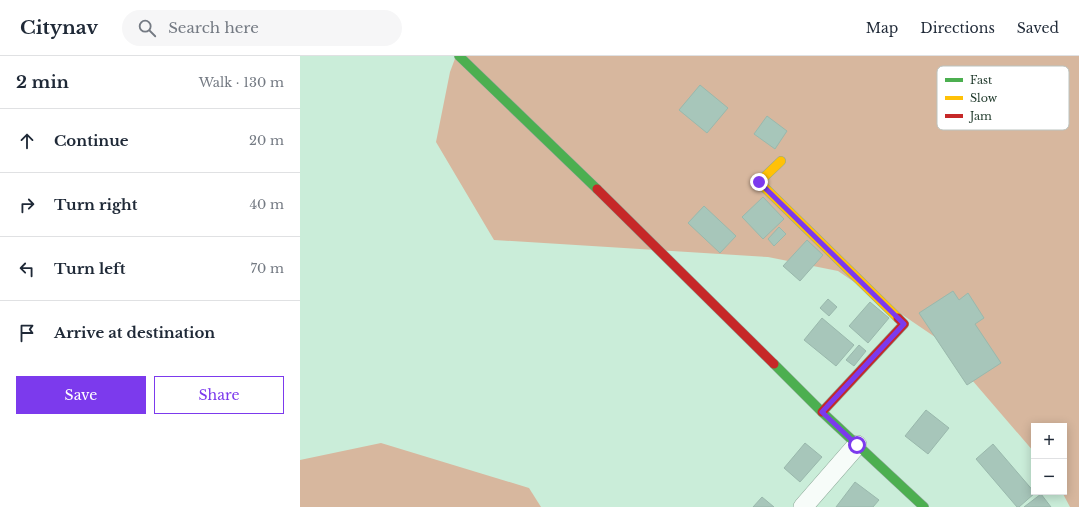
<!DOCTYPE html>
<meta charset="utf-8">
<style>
:root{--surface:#fff;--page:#f6f6f7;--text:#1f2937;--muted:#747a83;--line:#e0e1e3;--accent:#7c3aed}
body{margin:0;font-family:"Libre Baskerville",serif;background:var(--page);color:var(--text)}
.controls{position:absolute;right:12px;bottom:12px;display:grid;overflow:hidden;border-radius:0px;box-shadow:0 2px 10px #0003}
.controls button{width:36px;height:36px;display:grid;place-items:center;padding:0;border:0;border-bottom:1px solid var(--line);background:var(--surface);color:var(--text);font:20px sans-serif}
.stop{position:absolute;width:12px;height:12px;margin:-9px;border:3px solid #7c3aed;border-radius:50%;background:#fff}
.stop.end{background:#7c3aed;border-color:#fff;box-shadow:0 1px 4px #0008}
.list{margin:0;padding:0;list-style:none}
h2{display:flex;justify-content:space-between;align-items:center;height:52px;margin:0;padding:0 16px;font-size:17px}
h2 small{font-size:13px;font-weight:400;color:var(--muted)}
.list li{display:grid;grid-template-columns:26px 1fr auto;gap:12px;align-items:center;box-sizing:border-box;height:64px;padding:0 16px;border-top:1px solid var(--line)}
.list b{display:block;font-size:15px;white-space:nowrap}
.list em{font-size:13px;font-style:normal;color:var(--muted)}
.actions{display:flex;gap:8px;padding:12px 16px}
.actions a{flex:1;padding:9px 0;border:1px solid var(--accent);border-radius:0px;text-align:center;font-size:14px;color:var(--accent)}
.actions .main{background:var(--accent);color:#fff}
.icon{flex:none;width:22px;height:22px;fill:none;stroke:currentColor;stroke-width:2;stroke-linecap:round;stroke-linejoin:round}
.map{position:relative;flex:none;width:779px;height:451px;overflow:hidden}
header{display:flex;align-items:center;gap:24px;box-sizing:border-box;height:56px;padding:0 20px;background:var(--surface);border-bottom:1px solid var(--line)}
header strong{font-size:19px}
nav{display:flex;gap:22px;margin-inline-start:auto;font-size:14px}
.search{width:280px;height:36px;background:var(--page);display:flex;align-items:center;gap:10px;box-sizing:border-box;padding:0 14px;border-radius:22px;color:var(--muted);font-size:15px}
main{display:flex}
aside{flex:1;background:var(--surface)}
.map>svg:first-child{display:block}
.forest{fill:#d7b79e}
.building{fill:#a7c6ba;stroke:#99b8ac}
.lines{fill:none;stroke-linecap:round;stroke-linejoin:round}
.street-casing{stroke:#8aa696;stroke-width:20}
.fast-casing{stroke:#8aa696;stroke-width:10}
.slow-casing{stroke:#8aa696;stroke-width:10}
.jam-casing{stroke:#8aa696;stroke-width:10}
.street{stroke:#f7fcf9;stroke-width:19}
.fast{stroke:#4caf50;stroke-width:9}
.slow{stroke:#ffc107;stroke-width:9}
.jam{stroke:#c62828;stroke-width:9}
.route{stroke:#7c3aed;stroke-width:5}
.key{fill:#fff;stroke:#bbc3bf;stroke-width:1}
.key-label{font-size:11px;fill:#1d3729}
</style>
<header>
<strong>Citynav</strong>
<div class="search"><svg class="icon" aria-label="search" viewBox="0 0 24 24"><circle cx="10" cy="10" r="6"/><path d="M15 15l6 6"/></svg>Search here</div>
<nav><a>Map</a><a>Directions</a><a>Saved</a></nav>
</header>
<main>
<aside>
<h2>2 min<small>Walk · 130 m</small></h2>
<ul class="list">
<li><svg class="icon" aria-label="ahead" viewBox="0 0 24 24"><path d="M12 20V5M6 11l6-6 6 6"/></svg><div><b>Continue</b></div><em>20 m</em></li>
<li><svg class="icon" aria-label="right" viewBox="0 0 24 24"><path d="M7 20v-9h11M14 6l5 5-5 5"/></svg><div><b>Turn right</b></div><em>40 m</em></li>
<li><svg class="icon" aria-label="left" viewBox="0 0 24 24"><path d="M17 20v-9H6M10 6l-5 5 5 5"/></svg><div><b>Turn left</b></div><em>70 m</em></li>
<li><svg class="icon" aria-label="arrive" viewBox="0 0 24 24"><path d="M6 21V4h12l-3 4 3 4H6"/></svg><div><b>Arrive at destination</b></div></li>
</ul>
<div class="actions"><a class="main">Save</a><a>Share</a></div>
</aside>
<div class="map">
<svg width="779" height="451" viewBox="0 0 779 451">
<rect width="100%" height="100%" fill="#caedd9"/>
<g class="forest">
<polygon points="156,0 779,0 779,451 770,451 762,436 764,436 764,370 734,370 734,396 635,281 538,215 468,201 194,184 136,86 150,16"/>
<polygon points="81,387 229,432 241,451 0,451 0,404"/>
</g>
<g class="building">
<polygon points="400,29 428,52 407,77 379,54"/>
<polygon points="467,60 487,75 475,93 454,78"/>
<polygon points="463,141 484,163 463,183 442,161"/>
<polygon points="404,150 436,180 420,197 388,167"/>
<polygon points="479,171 486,178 474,190 468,183"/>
<polygon points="507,184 523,199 500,225 483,210"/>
<polygon points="653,235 659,244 668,237 684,262 675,268 701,307 667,329 619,257"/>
<polygon points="528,243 537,251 529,260 520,252"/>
<polygon points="570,246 589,262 568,287 549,270"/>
<polygon points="522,262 554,289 536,310 504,284"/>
<polygon points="559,289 566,295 554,310 546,304"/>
<polygon points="626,354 649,372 628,398 605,380"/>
<polygon points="505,387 522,401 500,426 484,412"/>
<polygon points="693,388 735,437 719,451 717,451 676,403"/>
<polygon points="555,426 579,444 573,451 536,451"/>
<polygon points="741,438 751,451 724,451"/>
<polygon points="462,441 474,451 453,451"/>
</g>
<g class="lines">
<defs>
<polyline id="street" points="503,451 557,389"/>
<g id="fast">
<polyline points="159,0 297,133"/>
<polyline points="474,308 522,356 624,451"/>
</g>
<polyline id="slow" points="481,105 459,126 598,262"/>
<g id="jam">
<polyline points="297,133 474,308"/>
<polyline points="522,356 604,268 598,262"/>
</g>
</defs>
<use href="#street" class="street-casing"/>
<use href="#fast" class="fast-casing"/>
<use href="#slow" class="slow-casing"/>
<use href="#jam" class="jam-casing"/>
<use href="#street" class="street"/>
<use href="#fast" class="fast"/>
<use href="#slow" class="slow"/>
<use href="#jam" class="jam"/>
</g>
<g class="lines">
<polyline class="route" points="459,126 604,268 522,356 557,389"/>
</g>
<rect x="637" y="10" width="132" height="64" rx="6" class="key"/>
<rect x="645" y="22" width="18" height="4" fill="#4caf50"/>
<rect x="645" y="40" width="18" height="4" fill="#ffc107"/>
<rect x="645" y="58" width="18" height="4" fill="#c62828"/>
<g class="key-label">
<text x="670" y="28">Fast</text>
<text x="670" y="46">Slow</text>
<text x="670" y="64">Jam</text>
</g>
</svg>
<div class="controls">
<button>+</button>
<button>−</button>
</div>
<div class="stop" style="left:557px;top:389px"></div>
<div class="stop end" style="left:459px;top:126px"></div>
</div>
</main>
